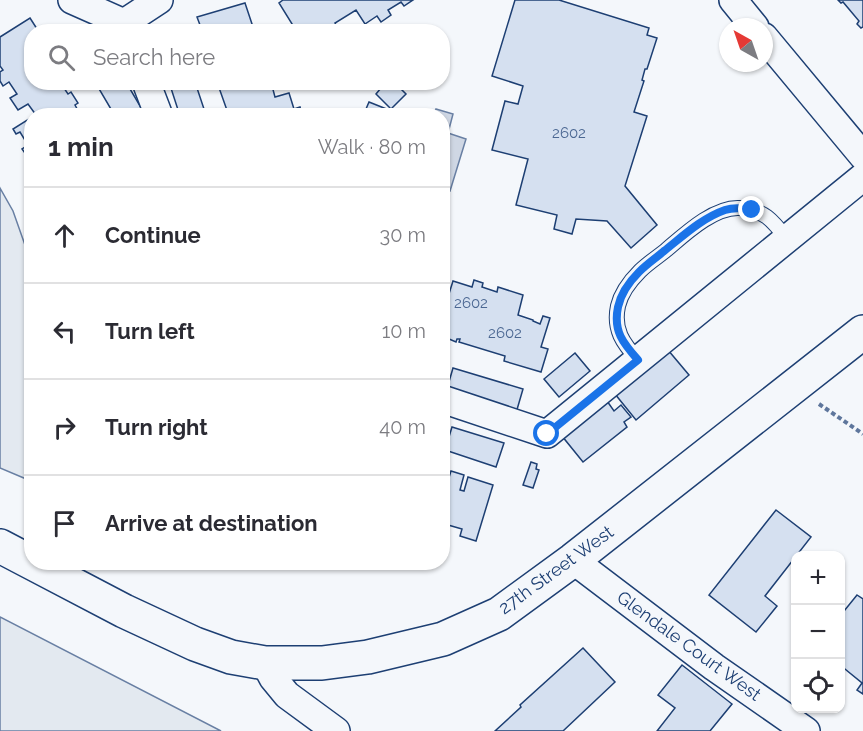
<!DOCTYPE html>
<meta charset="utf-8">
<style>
:root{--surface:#fff;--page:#f2f2f3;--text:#2b2b33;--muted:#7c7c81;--line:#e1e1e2}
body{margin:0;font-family:Raleway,sans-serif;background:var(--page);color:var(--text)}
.controls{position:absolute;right:18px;bottom:18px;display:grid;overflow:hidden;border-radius:12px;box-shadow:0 2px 4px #0004}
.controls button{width:54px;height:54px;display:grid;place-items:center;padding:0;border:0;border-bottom:2px solid var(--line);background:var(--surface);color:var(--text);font:30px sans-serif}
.compass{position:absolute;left:719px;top:18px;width:54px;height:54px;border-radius:50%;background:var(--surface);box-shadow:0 2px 4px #0004;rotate:320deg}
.stop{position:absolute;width:18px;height:18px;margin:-14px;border:4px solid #1a73e8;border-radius:50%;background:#fff}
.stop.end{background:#1a73e8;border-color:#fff;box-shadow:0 2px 6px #0008}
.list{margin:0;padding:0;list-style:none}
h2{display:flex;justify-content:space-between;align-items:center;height:78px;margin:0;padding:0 24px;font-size:26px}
h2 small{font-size:20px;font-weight:400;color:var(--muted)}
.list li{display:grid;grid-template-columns:39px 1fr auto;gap:18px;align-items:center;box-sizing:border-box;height:96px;padding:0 24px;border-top:2px solid var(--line)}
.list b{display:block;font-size:22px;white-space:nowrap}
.list em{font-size:20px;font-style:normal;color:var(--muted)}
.icon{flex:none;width:33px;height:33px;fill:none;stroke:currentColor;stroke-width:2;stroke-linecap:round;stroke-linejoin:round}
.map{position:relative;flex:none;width:863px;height:731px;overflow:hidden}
.search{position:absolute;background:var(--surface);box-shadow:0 2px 4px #0004;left:24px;top:24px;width:426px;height:66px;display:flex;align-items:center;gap:15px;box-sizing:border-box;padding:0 21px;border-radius:24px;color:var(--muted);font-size:22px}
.panel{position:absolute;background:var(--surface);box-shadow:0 2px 4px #0004;left:24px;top:108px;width:426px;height:462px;border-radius:24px}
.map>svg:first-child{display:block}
.green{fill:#e3e9f0;stroke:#687fa3;stroke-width:1.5}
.water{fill:#cfd7e4;stroke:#687fa3;stroke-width:1.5}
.building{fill:#d5e0f0;stroke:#1d3f73;stroke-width:1.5}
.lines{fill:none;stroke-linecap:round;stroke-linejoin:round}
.service-casing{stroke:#1d3f73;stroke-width:16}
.minor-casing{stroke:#1d3f73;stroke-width:30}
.tertiary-casing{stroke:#1d3f73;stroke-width:36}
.path{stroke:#5e769c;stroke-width:4;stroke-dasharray:4.5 3;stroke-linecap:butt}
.service{stroke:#f4f7fb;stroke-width:14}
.minor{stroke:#f4f7fb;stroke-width:27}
.tertiary{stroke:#f4f7fb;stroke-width:33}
.route{stroke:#1a73e8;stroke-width:8}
.labels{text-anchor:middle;stroke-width:4.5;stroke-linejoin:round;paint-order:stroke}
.number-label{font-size:15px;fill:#4b6792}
.street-label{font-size:18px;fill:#1d3f73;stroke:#f4f7fb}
</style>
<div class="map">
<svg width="863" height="731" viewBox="0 0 863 731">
<rect width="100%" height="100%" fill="#f4f7fb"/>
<g class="green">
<polygon points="0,188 13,211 31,262 31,481 0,468"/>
<polygon points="0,617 221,731 0,731"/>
</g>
<polygon class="water" points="436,109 453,114 448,133 466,139 450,191 443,189 442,116 433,115"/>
<g class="building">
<polygon points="283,0 413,0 404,6 401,2 388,10 391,15 381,22 377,16 365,24 356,10 335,23 339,30 336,32 326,32 325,30 322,32 297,32 279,3"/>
<polygon points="515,0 559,0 649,28 647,35 657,38 647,69 645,69 642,80 644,81 634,112 647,116 625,186 657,225 631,248 607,221 576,219 572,234 554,229 557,215 516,205 528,159 492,150 505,101 518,104 523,86 492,76"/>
<polygon points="838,0 863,0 863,27 861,28 857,24 859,21 843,2 841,3"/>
<polygon points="245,3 254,30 259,28 260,32 199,32 197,25 200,25 197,17"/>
<polygon points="30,18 39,32 32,32 32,82 59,82 62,89 64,88 68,94 71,92 78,103 75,105 81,116 35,116 36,115 28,104 18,110 10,98 17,94 9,82 3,86 0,81 0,72 3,70 0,66 0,37"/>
<polygon points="95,82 126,82 143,111 136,116 115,116"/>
<polygon points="169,82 195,82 204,109 184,116 180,116"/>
<polygon points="217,82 271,82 275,97 289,93 294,109 300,107 303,116 229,116"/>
<polygon points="386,82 394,82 406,94 391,109 376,94"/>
<polygon points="369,102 389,110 387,116 363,116"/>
<polygon points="32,117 32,163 22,149 28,145 20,132 16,134 13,129"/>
<polygon points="474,280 483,283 482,287 497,292 498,287 523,295 518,315 533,320 533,321 540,324 543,316 550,318 541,347 548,349 541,372 504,361 505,356 459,342 460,339 457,339 456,342 442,336 442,316 453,281 472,287"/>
<polygon points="668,350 689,375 636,420 615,394"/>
<polygon points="575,353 590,371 559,397 544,379"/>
<polygon points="453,368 523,389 516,413 446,392"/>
<polygon points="607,401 614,411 621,405 631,417 624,422 627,427 583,462 562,436"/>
<polygon points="452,427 504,443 496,467 445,450"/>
<polygon points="531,462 537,464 536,469 539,470 533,488 523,485"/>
<polygon points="442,467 447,468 443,483 447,484 451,471 464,475 460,490 464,491 468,477 493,485 476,541 460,536 462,529 448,525 446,533 442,532"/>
<polygon points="776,510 811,537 765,596 777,606 756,632 709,595"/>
<polygon points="857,595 863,599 863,694 857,690 862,683 840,665 840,616"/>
<polygon points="583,648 615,682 563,731 495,731 521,707 520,705"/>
<polygon points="682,665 732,704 710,731 657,731 675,708 658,695"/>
</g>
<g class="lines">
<defs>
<path id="service" d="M638 360C623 343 613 330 618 306 621 293 630 281 640 271 647 264 656 258 665 251 684 235 713 207 739 208 764 209 773 221 787 239"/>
<g id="minor">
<polyline points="72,0 124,23 127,32"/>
<polyline points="733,0 755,27"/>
<polyline points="124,23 159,0"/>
<polyline points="764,37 863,156"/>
<polyline points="146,82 159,116"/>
<polyline points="442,399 547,434 863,177"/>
<polyline points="573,560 714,667 806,731"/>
<polyline points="265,663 273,678 287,695 336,731"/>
</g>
<polyline id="tertiary" points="0,546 124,611 195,644 231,657 265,663 322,663 368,657 443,639 499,614 573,560 863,332"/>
</defs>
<use href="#service" class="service-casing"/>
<use href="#minor" class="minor-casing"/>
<use href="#tertiary" class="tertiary-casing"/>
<polyline class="path" points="819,404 863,434"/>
<use href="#service" class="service"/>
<use href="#minor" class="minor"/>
<use href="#tertiary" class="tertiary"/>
</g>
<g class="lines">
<path class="route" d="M547 434 638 360C623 343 613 331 618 307 621 293 630 281 639 272 647 264 656 258 664 251 683 236 702 218 725 210 734 207 743 208 752 210"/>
</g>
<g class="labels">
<g class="number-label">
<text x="569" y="138">2602</text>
<text x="471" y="308">2602</text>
<text x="505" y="338">2602</text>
</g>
<g class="street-label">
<text transform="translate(556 570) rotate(-36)" y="6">27th Street West</text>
<text transform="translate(689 646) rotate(36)" y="6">Glendale Court West</text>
</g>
</g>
</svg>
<div class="controls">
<button>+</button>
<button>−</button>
<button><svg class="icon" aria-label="locate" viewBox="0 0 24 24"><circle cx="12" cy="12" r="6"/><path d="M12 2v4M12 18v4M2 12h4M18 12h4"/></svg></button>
</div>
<svg class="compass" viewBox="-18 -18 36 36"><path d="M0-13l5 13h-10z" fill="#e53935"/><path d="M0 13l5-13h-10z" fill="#7c7c81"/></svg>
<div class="stop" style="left:547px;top:434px"></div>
<div class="stop end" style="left:752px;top:210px"></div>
<div class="search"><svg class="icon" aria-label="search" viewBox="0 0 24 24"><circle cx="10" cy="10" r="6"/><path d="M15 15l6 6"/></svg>Search here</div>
<section class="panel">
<h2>1 min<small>Walk · 80 m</small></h2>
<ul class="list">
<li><svg class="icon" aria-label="ahead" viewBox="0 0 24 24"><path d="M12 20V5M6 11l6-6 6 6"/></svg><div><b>Continue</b></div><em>30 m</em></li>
<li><svg class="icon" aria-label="left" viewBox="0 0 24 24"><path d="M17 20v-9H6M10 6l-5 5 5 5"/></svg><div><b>Turn left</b></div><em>10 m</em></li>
<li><svg class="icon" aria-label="right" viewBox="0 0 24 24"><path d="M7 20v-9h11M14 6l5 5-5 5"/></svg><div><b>Turn right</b></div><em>40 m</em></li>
<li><svg class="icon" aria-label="arrive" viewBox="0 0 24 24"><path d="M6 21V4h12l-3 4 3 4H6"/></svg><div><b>Arrive at destination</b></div></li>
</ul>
</section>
</div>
